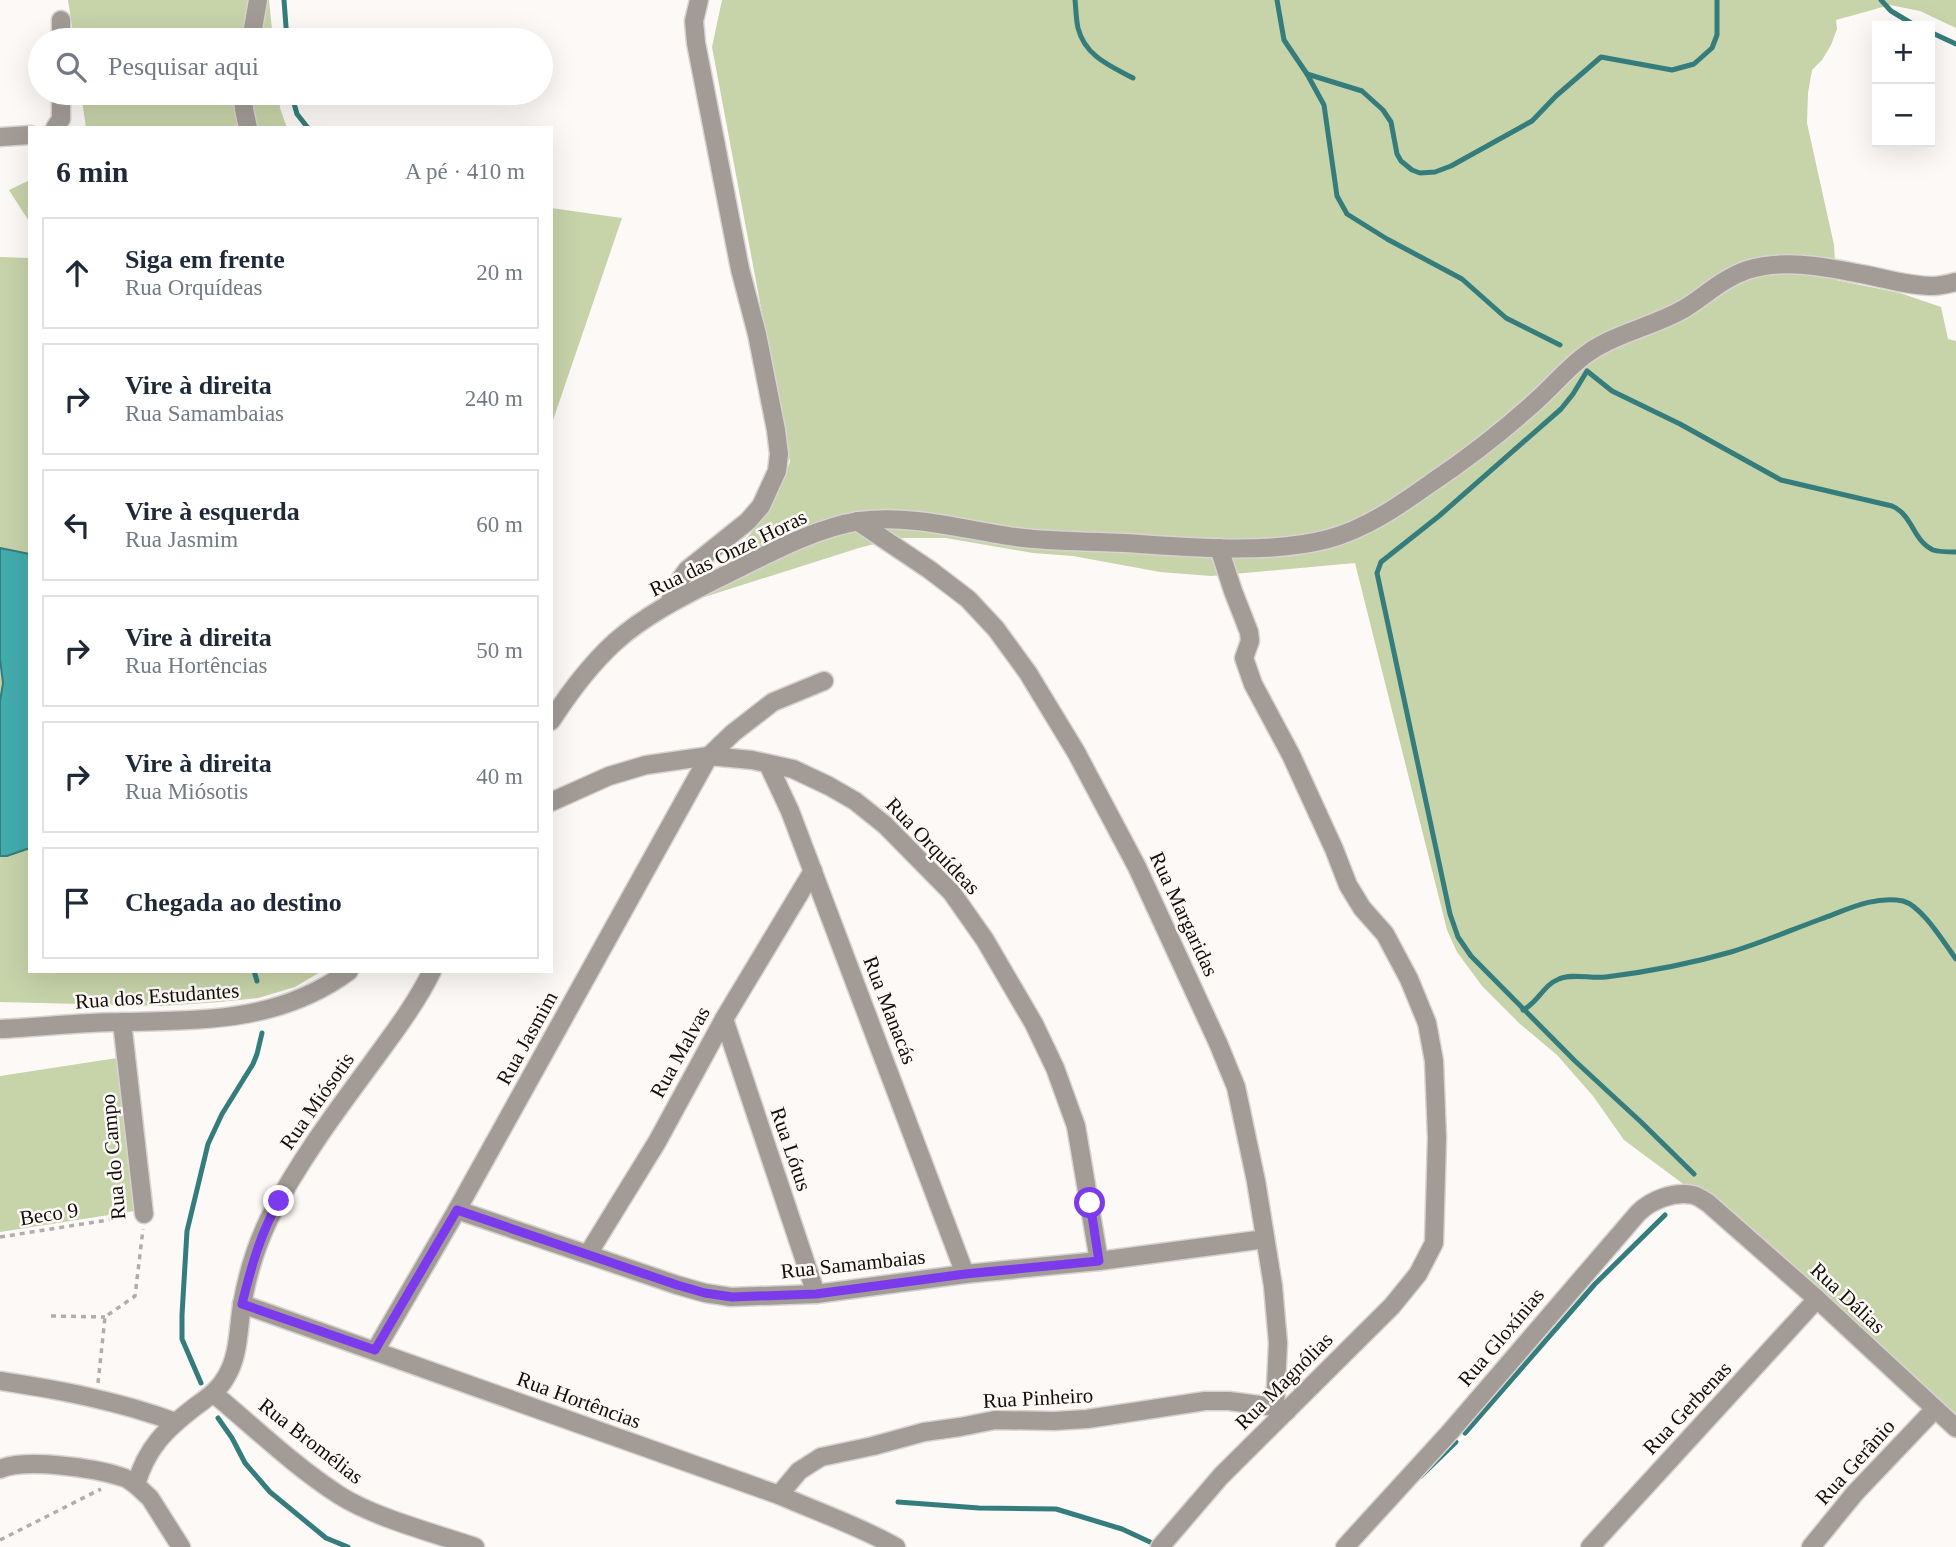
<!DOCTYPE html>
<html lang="pt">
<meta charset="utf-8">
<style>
:root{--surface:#fff;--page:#f6f6f7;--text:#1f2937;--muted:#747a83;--line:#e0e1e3}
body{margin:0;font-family:Georgia,serif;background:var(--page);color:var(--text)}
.controls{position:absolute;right:21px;top:21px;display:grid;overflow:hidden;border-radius:0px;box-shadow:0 7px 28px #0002}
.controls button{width:63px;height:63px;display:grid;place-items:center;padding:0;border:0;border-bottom:2px solid var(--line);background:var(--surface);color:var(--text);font:35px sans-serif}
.stop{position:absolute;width:21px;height:21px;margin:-16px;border:5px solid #7c3aed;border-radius:50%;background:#fff}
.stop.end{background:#7c3aed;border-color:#fff;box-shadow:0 2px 7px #0008}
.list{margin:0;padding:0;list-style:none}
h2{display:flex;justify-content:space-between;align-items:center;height:91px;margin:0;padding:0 28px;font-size:30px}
h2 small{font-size:23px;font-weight:400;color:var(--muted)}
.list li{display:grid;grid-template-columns:46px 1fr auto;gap:21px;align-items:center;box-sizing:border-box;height:112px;margin:0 14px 14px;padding:0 14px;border:2px solid var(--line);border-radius:0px}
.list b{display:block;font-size:26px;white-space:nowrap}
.list p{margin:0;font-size:23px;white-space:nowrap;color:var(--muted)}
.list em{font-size:23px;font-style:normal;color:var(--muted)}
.icon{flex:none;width:38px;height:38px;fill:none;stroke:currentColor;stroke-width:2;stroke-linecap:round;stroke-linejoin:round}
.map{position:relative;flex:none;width:1956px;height:1547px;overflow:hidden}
.search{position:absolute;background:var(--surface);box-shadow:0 7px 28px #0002;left:28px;top:28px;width:525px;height:77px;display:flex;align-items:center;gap:18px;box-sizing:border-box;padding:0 24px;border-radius:38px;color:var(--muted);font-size:26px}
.panel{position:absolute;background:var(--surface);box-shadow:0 7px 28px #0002;left:28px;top:126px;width:525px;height:847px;border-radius:0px}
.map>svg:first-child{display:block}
.green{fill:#c7d3a9}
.water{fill:#43acad;stroke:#357d7c;stroke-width:2}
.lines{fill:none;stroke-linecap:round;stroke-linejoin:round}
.stream{stroke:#357d7c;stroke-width:5}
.minor-casing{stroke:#d8d3d1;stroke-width:21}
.path{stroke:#b2adab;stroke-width:3.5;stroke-dasharray:5 5;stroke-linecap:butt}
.minor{stroke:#a39c96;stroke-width:18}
.route{stroke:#7c3aed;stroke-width:9}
.labels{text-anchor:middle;stroke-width:5;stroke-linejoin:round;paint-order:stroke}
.street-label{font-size:21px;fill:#140e0a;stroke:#fdf9f7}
</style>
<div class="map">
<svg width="1956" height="1547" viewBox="0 0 1956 1547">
<rect width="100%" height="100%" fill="#fdf9f7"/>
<g class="green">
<polygon points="68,0 269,0 273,40 74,40"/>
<polygon points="722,0 1956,0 1956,28 1920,11 1890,5 1836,20 1837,29 1831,45 1822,60 1812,70 1808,93 1807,123 1834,245 1836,280 1900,293 1941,307 1948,339 1956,341 1956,1414 1737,1224 1624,1140 1593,1096 1557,1055 1520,1024 1482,986 1457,952 1447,930 1355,563 1211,576 1160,572 1073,556 1033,553 946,538 898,538 859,548 695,600 770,510 790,462 712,47"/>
<polygon points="81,93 279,93 280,108 287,128 86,128"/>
<polygon points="30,180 30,223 9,190"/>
<polygon points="551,208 622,218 551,426"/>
<polygon points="0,257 30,258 30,971 322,971 295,987 258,998 220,1002 161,1006 0,1002"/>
<polygon points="117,1058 141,1210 0,1232 0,1076"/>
</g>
<polygon class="water" points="0,548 30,554 30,848 7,856 0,856 0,701 3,683 0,659"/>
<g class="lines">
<g class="stream">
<polyline points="284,0 287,40"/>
<path d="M1075 0C1076 9 1076 19 1078 28 1085 56 1110 66 1133 78"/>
<polyline points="1277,0 1284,40 1307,74 1324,105 1337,196 1347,214 1387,239 1462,279 1506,318 1560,345"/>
<polyline points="1881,0 1891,11 1916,26"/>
<polyline points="1930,32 1956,44"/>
<polyline points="1307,74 1362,91 1383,110 1391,122 1397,154 1401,161 1412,170 1420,173 1435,172 1451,166 1532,121 1556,96 1601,57 1672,70 1694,64 1712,48 1717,35 1717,0"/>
<polyline points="291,93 297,114 308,128"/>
<polyline points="254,971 257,981"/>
<path d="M1523 1010C1538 1003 1543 985 1559 979 1572 973 1591 979 1606 977 1646 972 1693 963 1731 952 1761 943 1791 930 1821 919 1846 910 1875 895 1903 901 1922 906 1944 943 1956 959"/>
<path d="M1694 1174 1641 1122 1575 1061 1471 956 1458 937 1450 914 1377 573 1381 562 1439 516 1561 409 1573 394 1587 371 1612 391 1680 424 1781 480 1892 506C1913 515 1913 541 1933 550 1939 552 1949 552 1956 552"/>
<polyline points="201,1383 182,1339 182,1315 187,1231 208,1144 222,1114 253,1064 257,1054 262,1033"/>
<polyline points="218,1418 232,1438 245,1463 270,1492 326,1538 348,1547"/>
<polyline points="1465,1433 1595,1284 1665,1215"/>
<polyline points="1421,1476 1456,1442"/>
<polyline points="898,1502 979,1508 1056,1509 1122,1529 1150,1542"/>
</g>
<defs>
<g id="minor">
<polyline points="61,40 61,20"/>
<polyline points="251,40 258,0"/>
<polyline points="243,93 244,109 248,128"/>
<polyline points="55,128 61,119 61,93"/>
<polyline points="0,137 30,135"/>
<polyline points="857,521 930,570 968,599 996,629 1028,673 1076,752 1137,867 1218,1043 1236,1087 1256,1181 1273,1286 1278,1343 1275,1407 1287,1411"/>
<polyline points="669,604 677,584 687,570 748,521 761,506 777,471 779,454 776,430 757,334 740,269 696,43 694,21 699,0"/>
<path d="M551 721C569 693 591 664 615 642 644 616 681 597 715 580 759 559 812 528 860 521 911 514 965 530 1015 537 1051 542 1089 541 1125 543 1188 547 1268 555 1328 539 1366 529 1400 505 1431 483 1468 458 1503 431 1536 401 1554 385 1568 367 1588 353 1618 332 1656 326 1687 307 1707 294 1724 278 1747 270 1781 259 1821 266 1856 273 1881 277 1906 286 1933 286 1940 286 1948 284 1956 282"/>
<polyline points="768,764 790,811 965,1274"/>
<polyline points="551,802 609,776 646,765 709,756 752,760 793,769 829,786 855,801 885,825 952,893 985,940 1034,1024 1055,1068 1076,1126 1099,1261"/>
<polyline points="724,1019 816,1294"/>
<polyline points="122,1022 144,1214"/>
<path d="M0 1029C41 1027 82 1022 123 1022 204 1020 280 1022 349 971"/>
<polyline points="457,1210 677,1285 705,1293 731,1297 816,1294 965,1274 1099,1261 1265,1239"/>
<polyline points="588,1254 657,1142 724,1019 813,871"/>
<path d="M242 1304 779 1495C818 1512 859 1526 896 1547"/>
<polyline points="375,1351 457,1210 709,756 733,733 773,702 824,681"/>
<path d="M0 1381C59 1390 119 1401 175 1422"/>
<path d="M213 1393C254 1427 294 1466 339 1495 375 1518 434 1533 475 1547"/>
<path d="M0 1469C26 1458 95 1468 122 1477 127 1478 132 1482 136 1485"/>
<polyline points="779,1495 799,1471 821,1457 873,1446 924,1432 960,1427 995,1420 1054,1421 1087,1419 1205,1401 1229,1401 1275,1407"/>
<path d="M181 1547 150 1498 136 1485C146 1448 166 1429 196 1406 207 1398 219 1390 226 1377 239 1356 238 1330 242 1305 247 1276 256 1246 269 1219 297 1164 334 1114 371 1064 392 1035 416 1004 432 971"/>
<polyline points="1160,1547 1221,1476 1392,1306 1418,1274 1434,1243 1437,1138 1434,1061 1427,1023 1409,979 1385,934 1362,908 1348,885 1334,849 1291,755 1253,684 1244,658 1250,641 1249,632 1233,591 1219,548"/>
<path d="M1345 1547 1450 1432 1638 1213C1651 1200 1674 1191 1693 1195 1698 1196 1703 1200 1708 1203L1817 1299 1956 1428"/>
<polyline points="1590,1547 1817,1299"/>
<polyline points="1811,1547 1855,1493 1934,1410"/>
</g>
</defs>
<use href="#minor" class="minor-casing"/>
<g class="path">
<polyline points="0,1237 127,1217"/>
<polyline points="51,1316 105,1317"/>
<polyline points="98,1383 105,1317 135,1296 143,1229"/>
<polyline points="0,1540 101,1489"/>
</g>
<use href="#minor" class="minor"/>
</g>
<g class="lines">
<path class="route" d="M279 1201C260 1234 251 1268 242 1304L375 1350 457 1210 677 1285 705 1293 732 1297 816 1294 965 1274 1099 1261 1090 1203"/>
</g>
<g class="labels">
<g class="street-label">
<text transform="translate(728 553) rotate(-26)" y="7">Rua das Onze Horas</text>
<text transform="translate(933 846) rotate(46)" y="7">Rua Orquídeas</text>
<text transform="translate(1184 914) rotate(65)" y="7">Rua Margaridas</text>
<text transform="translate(157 996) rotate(-4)" y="7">Rua dos Estudantes</text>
<text transform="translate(890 1010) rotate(69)" y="7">Rua Manacás</text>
<text transform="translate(527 1038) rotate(-61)" y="7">Rua Jasmim</text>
<text transform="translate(680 1052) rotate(-61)" y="7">Rua Malvas</text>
<text transform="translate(317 1101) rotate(-55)" y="7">Rua Miósotis</text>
<text transform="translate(791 1149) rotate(71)" y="7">Rua Lótus</text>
<text transform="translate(113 1157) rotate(-95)" y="7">Rua do Campo</text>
<text transform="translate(49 1214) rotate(-9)" y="7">Beco 9</text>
<text transform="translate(853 1264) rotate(-6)" y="7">Rua Samambaias</text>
<text transform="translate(1848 1298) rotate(43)" y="7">Rua Dálias</text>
<text transform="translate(1501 1337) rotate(-50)" y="7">Rua Gloxínias</text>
<text transform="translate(1284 1381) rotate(-45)" y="7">Rua Magnólias</text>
<text transform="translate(1038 1398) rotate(-3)" y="7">Rua Pinheiro</text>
<text transform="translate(579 1400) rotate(20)" y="7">Rua Hortências</text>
<text transform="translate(1687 1408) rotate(-47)" y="7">Rua Gerbenas</text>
<text transform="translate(311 1441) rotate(38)" y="7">Rua Bromélias</text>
<text transform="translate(1855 1462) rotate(-48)" y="7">Rua Gerânio</text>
</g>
</g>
</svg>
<div class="controls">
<button>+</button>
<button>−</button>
</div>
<div class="stop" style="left:1090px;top:1203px"></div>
<div class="stop end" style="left:279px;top:1201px"></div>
<div class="search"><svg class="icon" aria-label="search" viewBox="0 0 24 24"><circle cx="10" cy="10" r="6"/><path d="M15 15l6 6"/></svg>Pesquisar aqui</div>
<section class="panel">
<h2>6 min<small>A pé · 410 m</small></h2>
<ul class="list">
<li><svg class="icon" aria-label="ahead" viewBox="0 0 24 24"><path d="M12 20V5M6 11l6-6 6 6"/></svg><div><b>Siga em frente</b><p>Rua Orquídeas</p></div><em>20 m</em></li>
<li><svg class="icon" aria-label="right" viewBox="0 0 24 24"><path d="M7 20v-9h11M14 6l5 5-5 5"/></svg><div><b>Vire à direita</b><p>Rua Samambaias</p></div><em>240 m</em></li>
<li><svg class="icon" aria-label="left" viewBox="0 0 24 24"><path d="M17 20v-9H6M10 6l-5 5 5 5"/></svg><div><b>Vire à esquerda</b><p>Rua Jasmim</p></div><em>60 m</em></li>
<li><svg class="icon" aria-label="right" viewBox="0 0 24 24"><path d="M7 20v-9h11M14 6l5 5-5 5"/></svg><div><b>Vire à direita</b><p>Rua Hortências</p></div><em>50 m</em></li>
<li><svg class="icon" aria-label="right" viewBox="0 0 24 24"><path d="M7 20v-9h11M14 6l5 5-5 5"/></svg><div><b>Vire à direita</b><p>Rua Miósotis</p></div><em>40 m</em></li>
<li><svg class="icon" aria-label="arrive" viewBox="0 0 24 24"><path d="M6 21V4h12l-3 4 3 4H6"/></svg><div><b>Chegada ao destino</b></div></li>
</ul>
</section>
</div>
